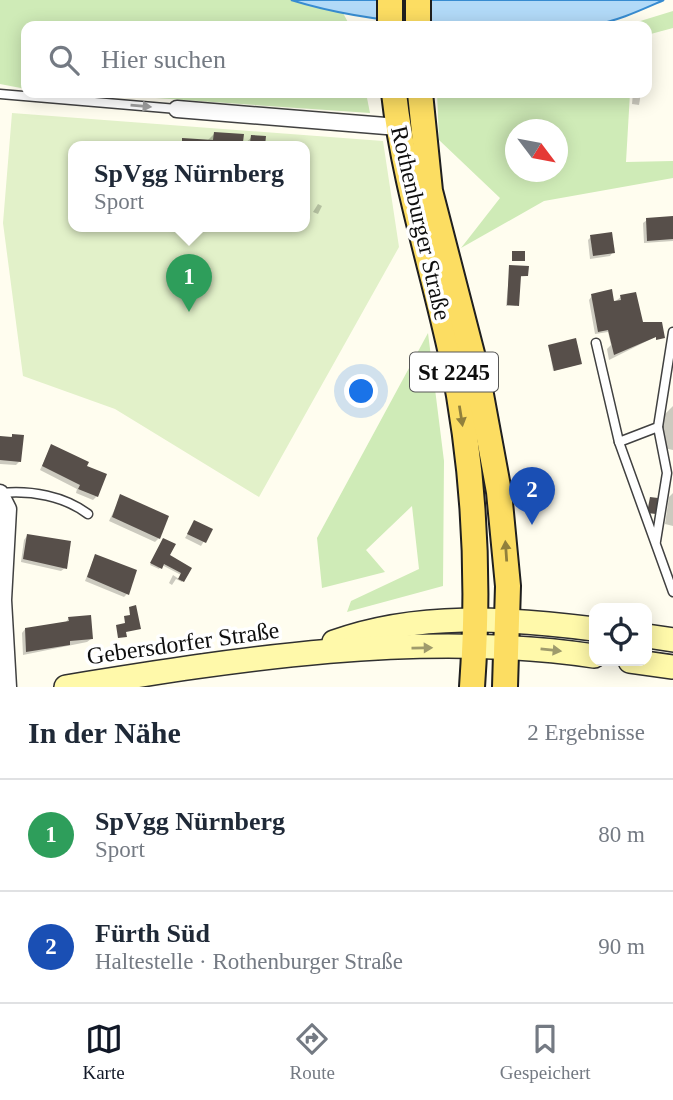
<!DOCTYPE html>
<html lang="de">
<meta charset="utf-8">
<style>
:root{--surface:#fff;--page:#f2f2f3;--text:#1f2937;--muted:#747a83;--line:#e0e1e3;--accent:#111827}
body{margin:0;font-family:Georgia,serif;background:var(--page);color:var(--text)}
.controls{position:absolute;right:21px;bottom:21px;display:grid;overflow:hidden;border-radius:14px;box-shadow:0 4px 18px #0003}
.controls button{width:63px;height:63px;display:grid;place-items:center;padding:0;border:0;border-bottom:2px solid var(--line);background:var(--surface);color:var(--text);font:35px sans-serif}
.compass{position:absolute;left:505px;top:119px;width:63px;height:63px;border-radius:50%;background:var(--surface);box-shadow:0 4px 18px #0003;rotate:122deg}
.you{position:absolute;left:362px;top:392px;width:24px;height:24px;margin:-18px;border:5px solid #fff;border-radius:50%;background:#1a73e8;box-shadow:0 0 0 10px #1a73e833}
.badge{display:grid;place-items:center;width:46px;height:46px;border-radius:50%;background:var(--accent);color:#fff;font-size:23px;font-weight:700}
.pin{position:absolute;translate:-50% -58px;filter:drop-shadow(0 2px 4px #0008)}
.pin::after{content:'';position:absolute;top:37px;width:24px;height:21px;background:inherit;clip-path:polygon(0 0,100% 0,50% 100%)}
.popup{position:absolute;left:68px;top:141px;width:242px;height:91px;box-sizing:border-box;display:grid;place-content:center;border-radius:14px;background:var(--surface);filter:drop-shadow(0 2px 5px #0005);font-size:23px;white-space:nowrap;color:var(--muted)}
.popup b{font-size:26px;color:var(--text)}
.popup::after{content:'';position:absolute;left:50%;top:100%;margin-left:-14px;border:14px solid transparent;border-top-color:var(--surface)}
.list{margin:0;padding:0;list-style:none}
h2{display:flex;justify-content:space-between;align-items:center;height:91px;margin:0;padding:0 28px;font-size:30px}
h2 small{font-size:23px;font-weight:400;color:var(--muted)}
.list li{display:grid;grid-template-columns:46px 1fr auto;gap:21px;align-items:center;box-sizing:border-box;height:112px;padding:0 28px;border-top:2px solid var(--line)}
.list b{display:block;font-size:26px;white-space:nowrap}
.list p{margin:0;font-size:23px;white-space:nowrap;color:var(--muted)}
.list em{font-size:23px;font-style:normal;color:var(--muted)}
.icon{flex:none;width:38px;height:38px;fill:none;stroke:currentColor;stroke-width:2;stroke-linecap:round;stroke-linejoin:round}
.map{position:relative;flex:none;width:673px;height:687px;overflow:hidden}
.search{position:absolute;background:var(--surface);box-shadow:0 4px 18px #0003;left:21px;right:21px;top:21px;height:77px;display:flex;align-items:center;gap:18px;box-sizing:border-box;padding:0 24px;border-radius:14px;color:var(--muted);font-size:26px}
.sheet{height:315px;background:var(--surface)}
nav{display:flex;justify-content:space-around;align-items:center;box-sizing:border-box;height:98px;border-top:2px solid var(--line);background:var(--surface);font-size:19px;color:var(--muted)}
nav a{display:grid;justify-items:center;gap:4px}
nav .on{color:var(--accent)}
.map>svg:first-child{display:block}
.green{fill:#cfebb7;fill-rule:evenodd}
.pitch{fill:#e2f1c9;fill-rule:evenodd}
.water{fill:#b2daf8;stroke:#378cd1;stroke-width:2}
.shadow{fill:#0003}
.building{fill:#574f4a}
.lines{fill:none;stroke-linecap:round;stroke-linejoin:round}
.service-casing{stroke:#414141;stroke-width:11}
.minor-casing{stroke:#414141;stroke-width:19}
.secondary-casing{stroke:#303030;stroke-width:26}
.primary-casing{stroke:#1f1f1f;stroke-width:28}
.service{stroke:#fff;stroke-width:8}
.minor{stroke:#fff;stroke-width:16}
.secondary{stroke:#fff9aa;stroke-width:23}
.primary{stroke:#fcdd62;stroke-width:24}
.oneway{fill:#9f9f9f}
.oneway2{fill:#91803c}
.oneway3{fill:#9f9b6c}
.labels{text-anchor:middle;stroke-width:7;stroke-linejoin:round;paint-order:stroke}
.shield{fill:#fff;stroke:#565656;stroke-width:2}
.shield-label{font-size:23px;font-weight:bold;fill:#0e0e0e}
.street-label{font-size:24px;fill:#0e0e0e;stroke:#fff}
</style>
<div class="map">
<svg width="673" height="687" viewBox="0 0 673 687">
<rect width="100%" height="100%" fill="#fffdef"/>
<g class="green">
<polygon points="0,0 336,0 350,26 26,26 26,89 0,84"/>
<polygon points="673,11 673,28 647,35 647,26 624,26"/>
<polygon points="84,93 366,93 370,113"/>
<path d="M437 93H630L626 162 673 161V178L544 201 461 248 500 198 439 140ZM516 130H558V172H516Z"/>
<polygon points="428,333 444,461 443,586 347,612 351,601 419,569 412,506 366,550 385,572 322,588 317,538"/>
</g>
<path class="pitch" d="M12 113 383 141 399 247 259 497 115 409 23 376 3 223ZM74 146H304V226H74Z"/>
<path class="water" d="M291 0H664C641 10 618 21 593 25 581 27 568 24 556 25 469 28 375 26 291 0Z"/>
<g class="shadow">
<polygon points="633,93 641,93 639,105 632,104"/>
<polygon points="214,134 244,144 252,137 263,146 177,146 183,140 207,141"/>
<polygon points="318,204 322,206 318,214 313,212"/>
<polygon points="673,204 673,241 644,243 643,223 647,220 673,218"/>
<polygon points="591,237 613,252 610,256 590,259 588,240"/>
<polygon points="510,267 527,276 519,277 516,306 506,306"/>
<polygon points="592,296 613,303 621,297 642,324 650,322 663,337 655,337 609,360 607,349 611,345 608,332 595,334 589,300"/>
<polygon points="549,347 580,364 553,371"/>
<polygon points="673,406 673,450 659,447 664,415"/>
<polygon points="12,436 20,461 16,465 0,464 0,438 9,439"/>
<polygon points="51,446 85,467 97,496 93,500 76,493 77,489 40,470"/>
<polygon points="673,493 673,526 665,524 669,497"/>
<polygon points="121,496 159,538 155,542 109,521"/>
<polygon points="195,522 211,530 201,546 185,538"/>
<polygon points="27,536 65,568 61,571 21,562 24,540"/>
<polygon points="162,541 168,556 189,568 182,582 176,579 172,585 169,583 173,575 179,579 181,575 162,565 159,569 150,565"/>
<polygon points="95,556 127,594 124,597 85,581"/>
<polygon points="69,618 91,639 87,642 23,655 22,633 25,629 66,622"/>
</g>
<g class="building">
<polygon points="214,132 244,134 243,142 250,143 251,135 266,136 265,146 182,146 182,138 213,140"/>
<polygon points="673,216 673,239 647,241 646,218"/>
<polygon points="612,232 615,253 593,256 590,235"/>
<rect x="512" y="251" width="13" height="10"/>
<polygon points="509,265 529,266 528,276 521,276 519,306 507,305"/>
<polygon points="612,289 614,301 621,300 620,295 636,292 643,322 662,322 665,338 656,340 656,337 614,355 608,330 598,332 591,294"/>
<polygon points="576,338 582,364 554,371 548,345"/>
<polygon points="12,434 24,435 21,462 0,460 0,436 12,437"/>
<polygon points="51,444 89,462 87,466 107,474 98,497 78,489 80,485 42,466"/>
<polygon points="120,494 169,516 160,539 112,517"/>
<polygon points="650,497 658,498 656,514 647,513"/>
<polygon points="194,520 213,529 206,543 187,534"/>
<polygon points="27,534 71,541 67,569 23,559"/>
<polygon points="163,538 176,544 170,555 192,568 184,582 178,579 181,573 164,564 162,569 150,563"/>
<polygon points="95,554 137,570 129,595 87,577"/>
<polygon points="136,605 141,629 126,632 127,637 118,638 116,625 125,623 124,616 130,615 129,607"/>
<polygon points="91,615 93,639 70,641 70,645 26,652 25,628 69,621 68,617"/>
</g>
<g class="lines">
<defs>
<g id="service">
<polyline points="0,94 177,109"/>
<polyline points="596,343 619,442 673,592"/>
<polyline points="619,442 658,427 673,332"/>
<path d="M1 493C31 490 64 496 88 514"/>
<polyline points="656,541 667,473 658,427"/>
</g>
<g id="minor">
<polyline points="177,109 398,127"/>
<polyline points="0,493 8,509 3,600 8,687"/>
</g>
<g id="secondary">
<polyline points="647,636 673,640"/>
<path d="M334 642C417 612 508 618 594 629"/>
<polyline points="630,661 673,667"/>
<path d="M66 687C239 659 419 630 594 656"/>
</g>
<g id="primary">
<polyline points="390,0 390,26"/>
<polyline points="418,26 418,0"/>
<path d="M394 93C404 183 433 269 452 358 474 466 480 577 472 687"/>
<polyline points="420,93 430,191 477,373 499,492 508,586 505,687"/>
</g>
</defs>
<use href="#service" class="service-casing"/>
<use href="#minor" class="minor-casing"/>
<use href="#secondary" class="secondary-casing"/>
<use href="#primary" class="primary-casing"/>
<use href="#service" class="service"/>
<use href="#minor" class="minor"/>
<use href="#secondary" class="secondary"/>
<use href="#primary" class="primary"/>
</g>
<defs><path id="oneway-solid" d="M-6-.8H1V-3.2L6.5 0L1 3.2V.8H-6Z" transform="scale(1.75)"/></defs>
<use class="oneway" href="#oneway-solid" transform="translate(141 106) rotate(5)"/>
<g class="oneway2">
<use href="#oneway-solid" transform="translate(461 416) rotate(81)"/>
<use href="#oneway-solid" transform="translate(506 551) rotate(-94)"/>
</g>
<g class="oneway3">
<use href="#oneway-solid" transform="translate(422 648) rotate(-1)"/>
<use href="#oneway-solid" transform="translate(551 650) rotate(6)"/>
</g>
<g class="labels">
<rect class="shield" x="410" y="352.5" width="88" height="39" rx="5"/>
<g class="shield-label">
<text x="454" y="380">St 2245</text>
</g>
<g class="street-label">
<text transform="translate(421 223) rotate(77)" y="8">Rothenburger Straße</text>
<text transform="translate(183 643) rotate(-8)" y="8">Gebersdorfer Straße</text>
</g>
</g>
</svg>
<div class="controls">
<button><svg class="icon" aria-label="locate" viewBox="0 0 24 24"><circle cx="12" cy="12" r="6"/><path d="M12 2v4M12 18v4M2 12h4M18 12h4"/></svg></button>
</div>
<svg class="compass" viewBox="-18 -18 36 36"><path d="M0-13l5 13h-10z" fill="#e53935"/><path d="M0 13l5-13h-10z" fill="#747a83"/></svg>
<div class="you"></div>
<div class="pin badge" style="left:189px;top:312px;background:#2e9e5b">1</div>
<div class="popup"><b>SpVgg Nürnberg</b>Sport</div>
<div class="pin badge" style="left:532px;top:525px;background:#1a4fb4">2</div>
<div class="search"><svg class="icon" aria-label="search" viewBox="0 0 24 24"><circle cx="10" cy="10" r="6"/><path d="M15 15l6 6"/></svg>Hier suchen</div>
</div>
<section class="sheet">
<h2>In der Nähe<small>2 Ergebnisse</small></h2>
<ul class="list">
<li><span class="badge" style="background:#2e9e5b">1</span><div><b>SpVgg Nürnberg</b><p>Sport</p></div><em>80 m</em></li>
<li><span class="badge" style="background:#1a4fb4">2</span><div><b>Fürth Süd</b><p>Haltestelle · Rothenburger Straße</p></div><em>90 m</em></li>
</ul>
</section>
<nav>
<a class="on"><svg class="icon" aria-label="map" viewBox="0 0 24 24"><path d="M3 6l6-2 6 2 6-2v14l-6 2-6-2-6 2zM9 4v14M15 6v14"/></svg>Karte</a>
<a><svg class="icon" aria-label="directions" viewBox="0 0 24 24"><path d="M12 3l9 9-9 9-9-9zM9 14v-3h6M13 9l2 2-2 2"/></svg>Route</a>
<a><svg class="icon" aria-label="saved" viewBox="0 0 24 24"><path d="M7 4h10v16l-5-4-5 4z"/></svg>Gespeichert</a>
</nav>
